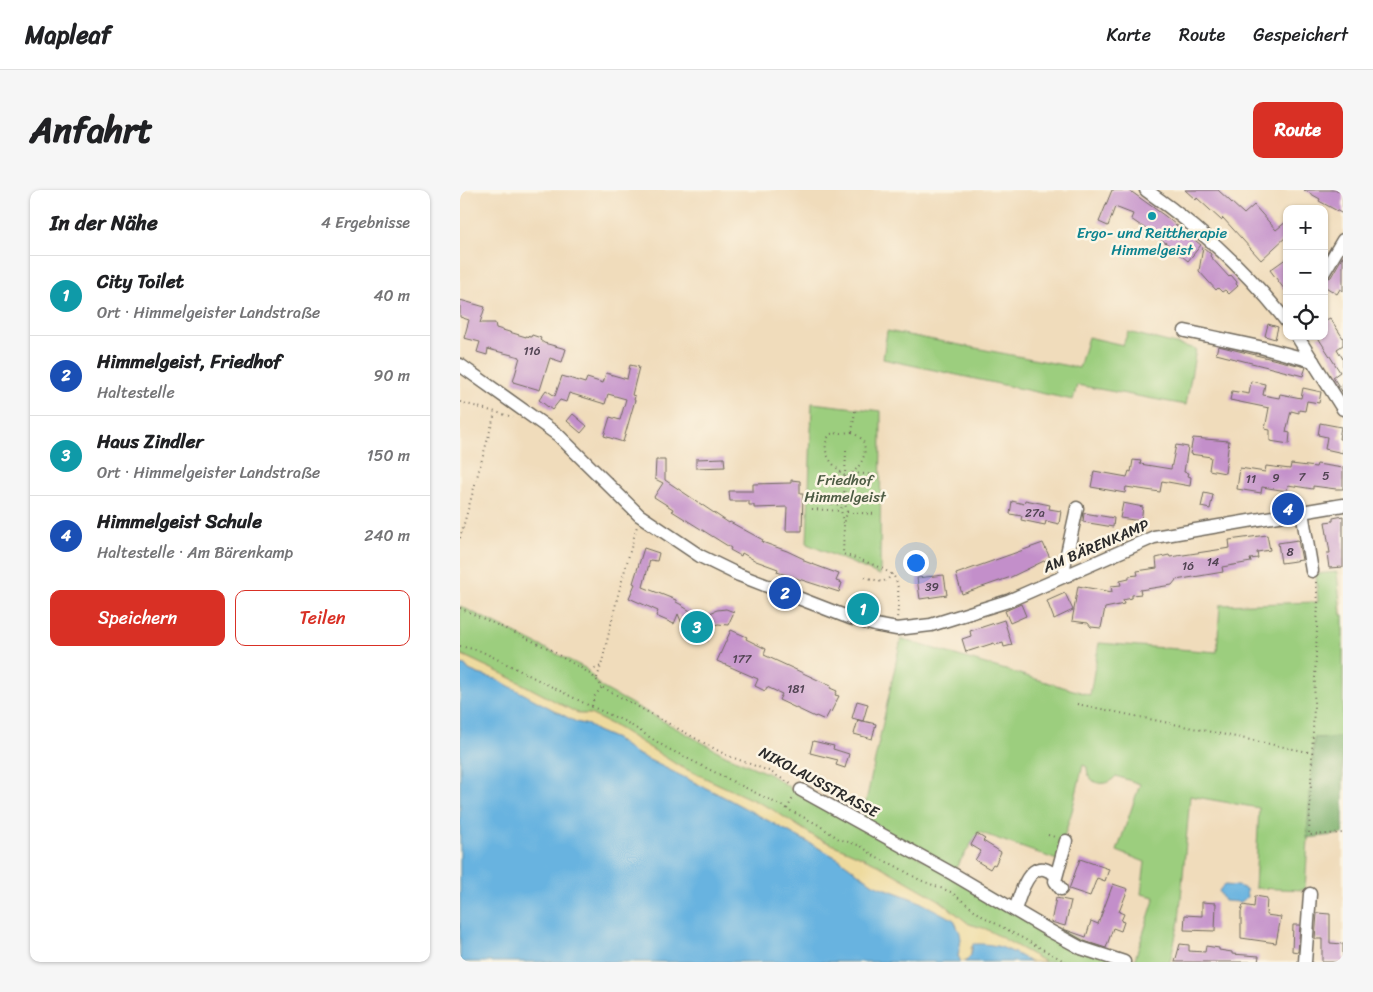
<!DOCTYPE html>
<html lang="de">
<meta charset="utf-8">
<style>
:root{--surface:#fff;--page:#f6f6f6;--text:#202124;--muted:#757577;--line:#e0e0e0;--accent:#d93025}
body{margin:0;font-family:Sriracha,sans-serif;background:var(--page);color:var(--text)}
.controls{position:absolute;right:15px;top:15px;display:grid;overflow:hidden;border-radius:10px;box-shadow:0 1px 4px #0004}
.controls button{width:45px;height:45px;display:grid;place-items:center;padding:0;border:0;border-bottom:1px solid var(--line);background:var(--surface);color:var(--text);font:25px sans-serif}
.you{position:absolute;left:455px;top:372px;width:18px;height:18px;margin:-12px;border:4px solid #fff;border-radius:50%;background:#1a73e8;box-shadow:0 0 0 8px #1a73e833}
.badge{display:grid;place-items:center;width:32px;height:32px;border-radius:50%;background:var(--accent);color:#fff;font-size:16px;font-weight:700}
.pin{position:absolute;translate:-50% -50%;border:2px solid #fff;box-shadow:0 1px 5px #0006}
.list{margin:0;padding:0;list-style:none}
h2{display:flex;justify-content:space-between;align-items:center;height:65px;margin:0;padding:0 20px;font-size:21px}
h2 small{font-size:16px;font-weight:400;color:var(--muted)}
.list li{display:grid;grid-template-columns:32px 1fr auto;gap:15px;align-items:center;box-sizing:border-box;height:80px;padding:0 20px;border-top:1px solid var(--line)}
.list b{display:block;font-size:19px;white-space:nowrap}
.list p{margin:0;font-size:16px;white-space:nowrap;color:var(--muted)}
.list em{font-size:16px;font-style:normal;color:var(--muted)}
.actions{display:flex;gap:10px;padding:15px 20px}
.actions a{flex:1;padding:11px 0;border:1px solid var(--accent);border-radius:10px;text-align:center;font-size:18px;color:var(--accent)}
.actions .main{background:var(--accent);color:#fff}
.icon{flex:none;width:28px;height:28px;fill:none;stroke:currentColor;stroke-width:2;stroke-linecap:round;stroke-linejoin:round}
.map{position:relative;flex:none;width:883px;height:772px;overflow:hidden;border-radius:10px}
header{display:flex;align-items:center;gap:30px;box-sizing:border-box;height:70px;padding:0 25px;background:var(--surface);border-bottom:1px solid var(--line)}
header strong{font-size:24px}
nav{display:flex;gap:28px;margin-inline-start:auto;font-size:18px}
.intro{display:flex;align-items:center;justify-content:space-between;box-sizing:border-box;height:120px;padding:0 30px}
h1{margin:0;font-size:35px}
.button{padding:12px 22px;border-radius:10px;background:var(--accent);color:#fff;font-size:18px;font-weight:700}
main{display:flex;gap:30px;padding:0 30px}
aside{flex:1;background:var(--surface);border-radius:10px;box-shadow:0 1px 4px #0004}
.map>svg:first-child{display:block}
.green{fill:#9cce7e;stroke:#647c54}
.forest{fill:#7db16d;stroke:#546e4c}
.sand{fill:#eeda9e;stroke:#8c8264}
.water{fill:#67b3e0;stroke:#496f86}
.building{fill:#c38fca}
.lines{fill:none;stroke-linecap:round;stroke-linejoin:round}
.minor-casing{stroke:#70695d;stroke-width:15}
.path{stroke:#70695d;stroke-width:2;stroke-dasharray:1 4;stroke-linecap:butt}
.minor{stroke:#fff;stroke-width:12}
.culture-dot{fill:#0f9aa8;stroke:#fcf5e5;stroke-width:2}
.labels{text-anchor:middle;stroke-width:5;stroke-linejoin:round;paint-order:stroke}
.number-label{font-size:12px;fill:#514453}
.culture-label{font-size:15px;fill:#0d838f;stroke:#fcf5e5}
.park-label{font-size:15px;fill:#4d5c44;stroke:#fcf5e5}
.street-label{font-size:15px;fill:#2b2b2b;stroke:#fcf5e5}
</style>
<header>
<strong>Mapleaf</strong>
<nav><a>Karte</a><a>Route</a><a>Gespeichert</a></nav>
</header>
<div class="intro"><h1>Anfahrt</h1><a class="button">Route</a></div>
<main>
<aside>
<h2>In der Nähe<small>4 Ergebnisse</small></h2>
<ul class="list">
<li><span class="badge" style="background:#0f9aa8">1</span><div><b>City Toilet</b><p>Ort · Himmelgeister Landstraße</p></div><em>40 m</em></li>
<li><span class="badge" style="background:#1a4fb4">2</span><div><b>Himmelgeist, Friedhof</b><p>Haltestelle</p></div><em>90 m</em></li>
<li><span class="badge" style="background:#0f9aa8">3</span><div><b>Haus Zindler</b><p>Ort · Himmelgeister Landstraße</p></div><em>150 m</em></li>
<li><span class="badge" style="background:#1a4fb4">4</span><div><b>Himmelgeist Schule</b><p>Haltestelle · Am Bärenkamp</p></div><em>240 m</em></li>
</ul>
<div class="actions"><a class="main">Speichern</a><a>Teilen</a></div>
</aside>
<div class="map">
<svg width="883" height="772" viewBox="0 0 883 772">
<rect width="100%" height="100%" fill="#fcf5e5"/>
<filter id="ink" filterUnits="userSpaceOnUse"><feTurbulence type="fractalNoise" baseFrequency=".02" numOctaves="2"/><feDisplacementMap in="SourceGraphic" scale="10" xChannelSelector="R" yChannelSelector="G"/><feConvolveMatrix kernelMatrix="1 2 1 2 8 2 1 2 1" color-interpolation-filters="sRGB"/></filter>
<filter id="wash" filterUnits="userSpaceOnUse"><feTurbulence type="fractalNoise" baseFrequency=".0096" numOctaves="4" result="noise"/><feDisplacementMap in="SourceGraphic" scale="20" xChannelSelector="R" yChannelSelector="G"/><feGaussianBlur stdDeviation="1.12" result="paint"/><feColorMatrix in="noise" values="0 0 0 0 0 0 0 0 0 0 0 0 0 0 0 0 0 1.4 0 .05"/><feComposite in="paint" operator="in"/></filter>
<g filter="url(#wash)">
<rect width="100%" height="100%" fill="#f0dcbb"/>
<g class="green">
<polygon points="427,141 619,178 628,147 663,155 668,142 736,159 726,215 617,195 613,210 423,169"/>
<polygon points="352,213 421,221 420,385 347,354"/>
<path d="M877 382 881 425H883V547L854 549 845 700 795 698 799 618 730 606 719 731 710 772H674L695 707 681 704 685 672 657 661 680 594 656 586C645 599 627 594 627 577L623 575 612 621 597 670 519 642 493 682 402 630 441 449 630 505 639 453 757 462 760 415 858 412 856 384Z"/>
<polygon points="0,416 125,478 141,497 265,565 309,584 328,596 334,602 661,772 585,772 526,739 509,734 479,710 413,672 355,647 310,618 219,576 158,538 130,524 119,524 51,488 0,464"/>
</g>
<polygon class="forest" points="883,547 883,644 847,648 854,548"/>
<polygon class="sand" points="0,464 51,488 119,524 130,524 158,538 219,576 310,618 355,647 413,672 479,710 509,734 526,739 585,772 570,772 556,764 511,757 511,765 507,771 501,772 498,766 501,749 458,711 413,694 379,669 268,609 173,562 156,549 137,541 128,535 116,532 36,490 18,484 9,480 5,475 0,474"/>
<g class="water">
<polygon points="0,474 5,475 9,480 18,484 36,489 116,532 128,535 137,541 156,549 173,562 268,609 379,669 413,694 458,711 494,730 500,743 501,749 498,766 501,772 0,772"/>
<path d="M765 695C773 696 778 695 786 699L787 707 781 712 764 711 759 701 762 697Z"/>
<path d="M513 754C537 753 549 759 570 772H505L511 765Z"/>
</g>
<g id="blocks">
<g class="building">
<polygon points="652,0 669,0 705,26 741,55 728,71 706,53 671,29 673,24 655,17 648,36 639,32"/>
<polygon points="725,0 758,0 784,24 794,15 816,40 827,31 827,46 801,70 763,28 761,30 737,8 736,10"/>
<polygon points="844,0 883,0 883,24 859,11 860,9"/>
<polygon points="743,57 751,64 750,66 769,87 771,85 777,92 776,94 778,96 769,104 765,100 762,102 758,98 756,100 739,81"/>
<polygon points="883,66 883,101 880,99 877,104 864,96 864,90 871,87"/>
<polygon points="827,68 827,103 810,80"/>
<polygon points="0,110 25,117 20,133 35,133 36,138 66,147 66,146 71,147 72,145 81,148 80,150 84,153 106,159 102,172 90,168 80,200 53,192 60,167 28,159 27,165 17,162 20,152 4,148 9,130 0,127"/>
<polygon points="870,128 883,148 883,155 877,159 883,169 883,203 873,187 880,182 857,146 864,146 864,131"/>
<polygon points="808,134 818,137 815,149 805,146"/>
<polygon points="758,156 846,177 843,186 756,164"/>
<polygon points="170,175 179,177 172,205 175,206 174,210 175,210 163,252 144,246 150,227 160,230 166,209 148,204 145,214 109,203 106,212 100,210 92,220 79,210 86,200 95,206 102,186 125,193 127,188 143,193 146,183 167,189"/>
<polygon points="791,191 805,194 803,205 819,208 820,204 841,208 843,198 861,202 859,213 847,211 845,221 839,220 839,223 831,221 826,242 830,243 829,254 810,251 810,240 805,239 809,218 770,210 772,201 789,204"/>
<polygon points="113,224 127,236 121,243 107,231"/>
<polygon points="860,233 881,237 879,249 883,249 883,263 865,259 867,247 858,245"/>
<polygon points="733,248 769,251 765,283 749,280 751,267 730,264"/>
<polygon points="716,255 728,257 724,282 728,283 727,286 731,287 730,296 702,291 700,302 666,297 665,303 631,297 634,281 667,287 669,281 671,282 673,270 681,271 680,274 711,279"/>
<polygon points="264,268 265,277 236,278 236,269"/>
<polygon points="196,270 205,270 205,290 269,333 270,332 303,350 302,352 327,361 344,369 344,371 379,384 376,391 382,393 379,402 317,382 318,379 296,371 282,363 281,366 270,360 271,358 212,321 213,319 194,307 203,293 195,289"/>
<polygon points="831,274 856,277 857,274 883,278 883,299 876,299 853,296 853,299 828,295 827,301 802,297 801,303 777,299 780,278 805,282 806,276 830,279"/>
<polygon points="331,290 340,291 340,304 343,304 342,341 326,341 327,317 294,318 294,315 289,315 289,311 270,311 269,301 293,301 293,294 331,293"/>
<polygon points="744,303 753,305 750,319 741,317"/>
<polygon points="565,310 590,315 589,319 601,321 599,334 586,331 585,335 561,330 562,326 550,324 552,311 564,314"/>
<polygon points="663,313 683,317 681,331 660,328"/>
<polygon points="624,323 654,328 653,337 623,332"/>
<polygon points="883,326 883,377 869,378 867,363 870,363 865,332 873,331 873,328"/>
<polygon points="807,345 810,360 797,362 798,368 790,369 791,372 762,377 763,382 716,390 712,395 680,400 681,404 672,405 672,408 663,410 664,414 645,418 641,438 631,437 628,433 612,431 618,396 652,402 651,396 661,395 660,391 669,389 669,386 678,385 677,381 697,378 696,368 709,365 710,367 770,358 769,350"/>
<polygon points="838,350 842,370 821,373 818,353"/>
<polygon points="583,353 590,368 551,387 502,404 496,384"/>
<polygon points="184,358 199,363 197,371 190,370 183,397 216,410 216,412 222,415 222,416 232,422 237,436 250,423 257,420 266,419 274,422 268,435 258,434 248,437 248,451 235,452 228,446 228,443 225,440 218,424 214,434 196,426 198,421 169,408 175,394 173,393"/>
<polygon points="484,385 487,405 460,409 457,388"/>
<polygon points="605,403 613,420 594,429 587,411"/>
<polygon points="561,414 566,426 550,433 545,421"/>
<polygon points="544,430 552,455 544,457 543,453 535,455 534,453 506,462 502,449 511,446 510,441"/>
<polygon points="271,440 287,447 286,449 306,459 304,465 371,496 370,498 377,501 375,505 379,506 371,522 370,521 365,530 356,526 355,527 319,510 322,504 307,497 305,501 295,496 298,489 257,471"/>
<polygon points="397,511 408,514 403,531 416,534 412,549 394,544 398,530 403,531 392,528"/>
<polygon points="353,551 374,556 373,559 389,564 385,578 376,575 378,570 350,563"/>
<polygon points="517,644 525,649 523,651 541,662 535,675 533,674 530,679 515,670 521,661 511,655"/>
<polygon points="620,669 649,679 645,691 637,688 630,706 609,699"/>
<polygon points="653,694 668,699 659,722 664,724 661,731 664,732 661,741 653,738 646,758 624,751 603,739 626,747 631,731 638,734"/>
<polygon points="795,706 807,708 806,725 821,727 816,753 781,748 781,722 783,715 794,717"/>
<polygon points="596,708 611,711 605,736 591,732"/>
<polygon points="742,712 756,713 755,741 724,740 725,725 742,726"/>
<polygon points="857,723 870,724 870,753 883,754 883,772 862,772 862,749 855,749"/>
<polygon points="833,735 840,735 838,762 832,761"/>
<polygon points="720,754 729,755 729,761 745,762 746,756 759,758 759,760 772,762 772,764 799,766 798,772 715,772"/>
</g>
</g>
</g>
<g filter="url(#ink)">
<use href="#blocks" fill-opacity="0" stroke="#70695d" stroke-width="1"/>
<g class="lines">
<defs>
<g id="minor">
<path d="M686 0C739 37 787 81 827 132"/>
<polyline points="864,82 883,50"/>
<polyline points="725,141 804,158 853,171"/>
<polyline points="837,146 883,219"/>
<polyline points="0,175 98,245 179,325 240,366 279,385 390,428 415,435 437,439 471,435 548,411 694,347 883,315"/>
<polyline points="842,322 852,381"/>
<polyline points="608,385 604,377 617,318"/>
<polyline points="341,600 493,684 590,741 621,758 664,772"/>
<polyline points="601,699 595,691 606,651"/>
<path d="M555 720C559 708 567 676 584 679 588 680 592 683 596 684"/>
<polyline points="845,772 850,704"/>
</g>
</defs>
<use href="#minor" class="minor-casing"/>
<g class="path">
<polyline points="0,212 53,227"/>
<path d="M392 242 402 249C410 264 399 280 386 287 373 275 358 262 370 244Z"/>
<polyline points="392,242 395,221"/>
<path d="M386 261 384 309 387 322 384 335 383 364C395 368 432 379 436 390 440 401 438 417 437 429"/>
<polyline points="393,283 417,285"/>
<polyline points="352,312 382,315"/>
<polyline points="352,319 381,321"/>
<polyline points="387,322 415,324"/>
<polyline points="383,333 381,319 384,309"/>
<polyline points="0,348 35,223"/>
<polyline points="405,387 422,392 428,389 432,384"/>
<polyline points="856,392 858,411 849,645 883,643"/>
<path d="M0 418 92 460C108 474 130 478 142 497L266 565 309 581 331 594"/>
<polyline points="0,456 21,461 128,515 166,532 205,557 357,634 379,649 401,656 417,668 434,675 460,690 491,702 522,726 606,772"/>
<polyline points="130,481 141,476"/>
<polyline points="137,488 141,476 158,405 177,336"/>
<polyline points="617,514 853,563"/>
<polyline points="132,516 134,507 142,497"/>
<polyline points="327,619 333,608"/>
<polyline points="588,645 595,647"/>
</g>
<use href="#minor" class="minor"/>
</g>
</g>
<circle class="culture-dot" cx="692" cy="26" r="5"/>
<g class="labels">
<g class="number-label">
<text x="72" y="165">116</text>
<text x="866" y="290">5</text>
<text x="842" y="291">7</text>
<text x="816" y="292">9</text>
<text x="791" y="293">11</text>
<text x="575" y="327">27a</text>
<text x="830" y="366">8</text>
<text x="753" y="376">14</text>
<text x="728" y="380">16</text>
<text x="472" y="401">39</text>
<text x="282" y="473">177</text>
<text x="336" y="503">181</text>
</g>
<g class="culture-label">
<text x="692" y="48">Ergo- und Reittherapie<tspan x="692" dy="17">Himmelgeist</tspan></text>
</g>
<g class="park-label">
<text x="385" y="295">Friedhof<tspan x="385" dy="17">Himmelgeist</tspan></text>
</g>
<g class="street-label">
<text transform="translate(636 356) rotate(-23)" y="5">AM BÄRENKAMP</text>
<text transform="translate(359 592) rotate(28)" y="5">NIKOLAUSSTRASSE</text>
</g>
</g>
</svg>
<div class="controls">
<button>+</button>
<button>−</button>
<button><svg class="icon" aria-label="locate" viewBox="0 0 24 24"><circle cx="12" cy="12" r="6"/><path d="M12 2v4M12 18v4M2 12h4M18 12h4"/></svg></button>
</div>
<div class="you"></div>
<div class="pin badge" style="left:403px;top:419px;background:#0f9aa8">1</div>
<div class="pin badge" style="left:325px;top:403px;background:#1a4fb4">2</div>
<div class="pin badge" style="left:237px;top:437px;background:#0f9aa8">3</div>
<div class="pin badge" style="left:828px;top:319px;background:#1a4fb4">4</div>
</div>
</main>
